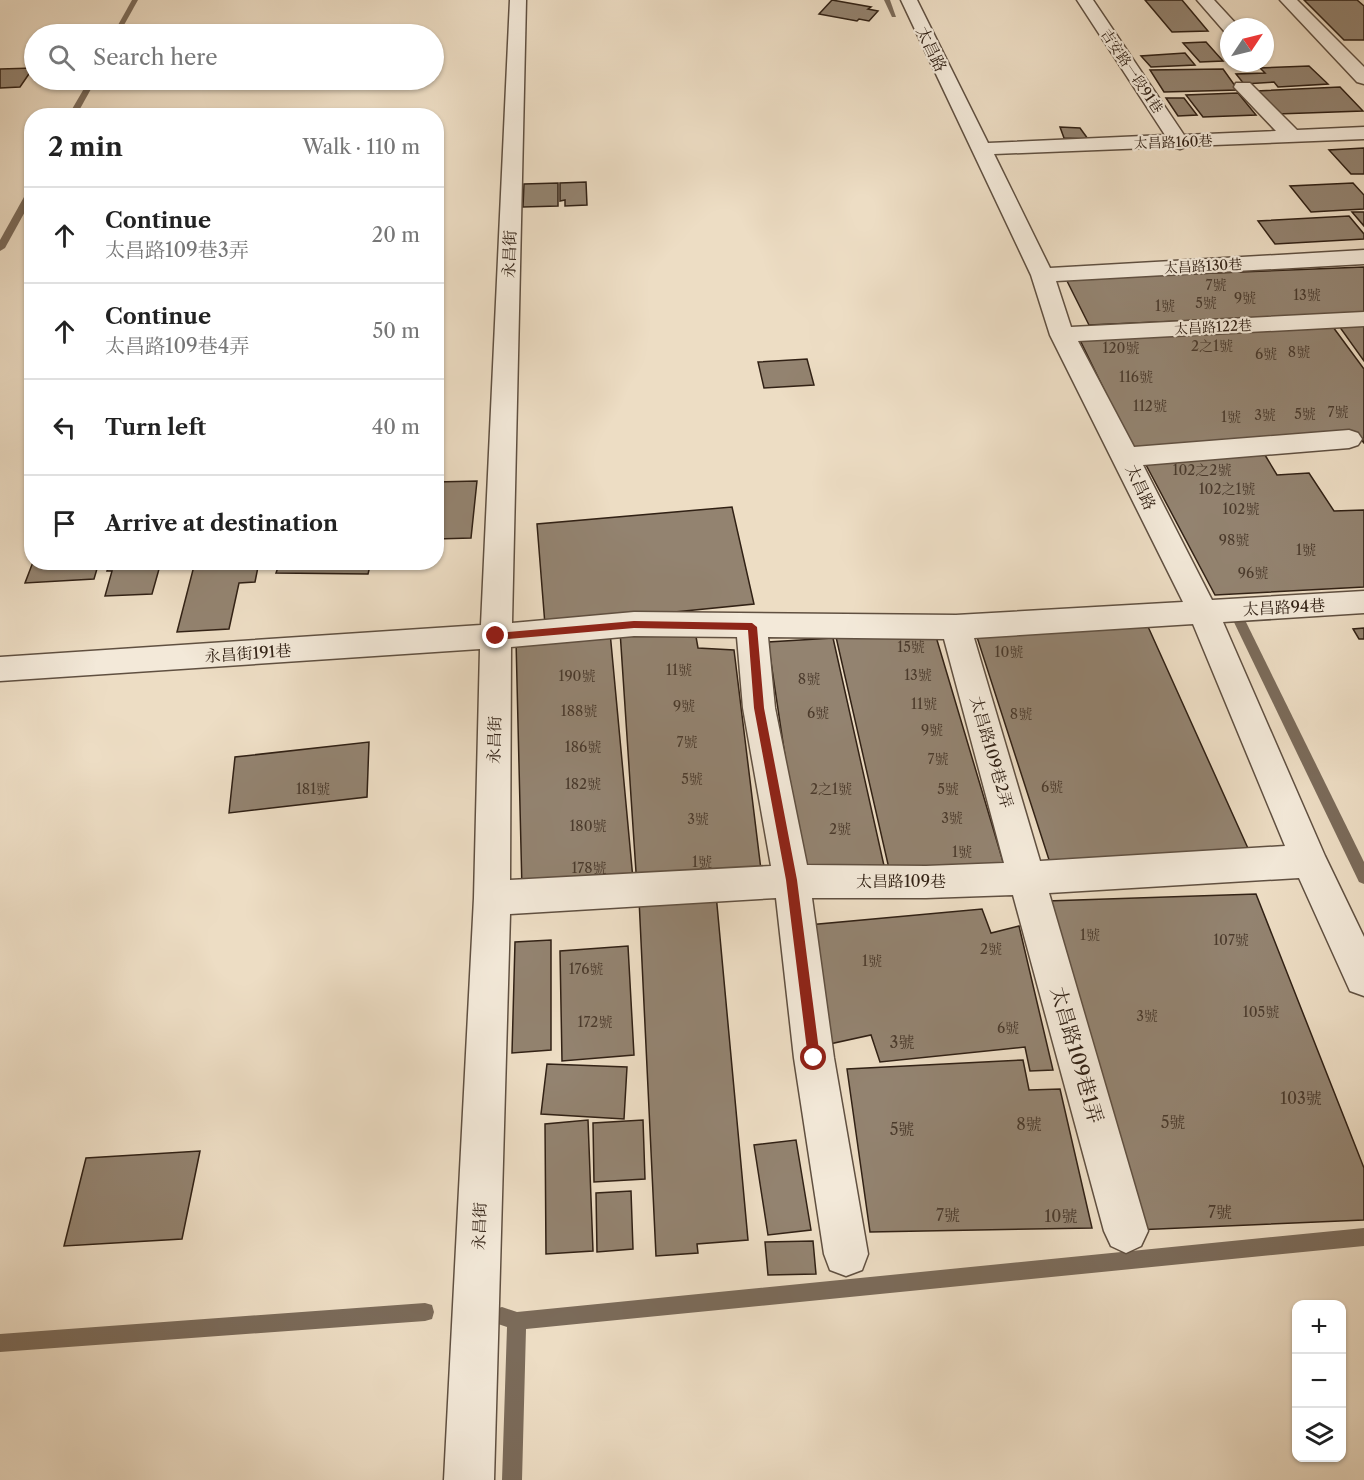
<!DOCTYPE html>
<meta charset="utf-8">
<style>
:root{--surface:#fff;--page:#f6f6f6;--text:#222;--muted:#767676;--line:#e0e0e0}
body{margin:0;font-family:"Libre Caslon Text","Noto Serif TC",serif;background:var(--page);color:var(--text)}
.controls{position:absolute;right:18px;bottom:18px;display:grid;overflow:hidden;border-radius:12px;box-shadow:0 2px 4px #0004}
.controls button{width:54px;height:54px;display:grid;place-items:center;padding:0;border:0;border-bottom:2px solid var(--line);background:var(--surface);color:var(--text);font:30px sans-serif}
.compass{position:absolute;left:1220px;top:18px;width:54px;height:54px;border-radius:50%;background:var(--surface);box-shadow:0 2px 4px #0004;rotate:55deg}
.stop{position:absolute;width:18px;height:18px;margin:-14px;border:4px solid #8f2418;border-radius:50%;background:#fff}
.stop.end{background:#8f2418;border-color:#fff;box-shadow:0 2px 6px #0008}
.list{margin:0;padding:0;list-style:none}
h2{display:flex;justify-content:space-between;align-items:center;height:78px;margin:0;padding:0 24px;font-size:26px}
h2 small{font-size:20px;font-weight:400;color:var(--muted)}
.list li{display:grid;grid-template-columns:39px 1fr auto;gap:18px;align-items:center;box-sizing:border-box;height:96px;padding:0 24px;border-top:2px solid var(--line)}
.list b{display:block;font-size:22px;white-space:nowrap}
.list p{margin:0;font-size:20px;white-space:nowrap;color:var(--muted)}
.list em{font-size:20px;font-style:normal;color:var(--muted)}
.icon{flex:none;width:33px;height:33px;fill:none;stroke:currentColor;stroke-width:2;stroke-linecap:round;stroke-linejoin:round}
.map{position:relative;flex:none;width:1364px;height:1480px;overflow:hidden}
.search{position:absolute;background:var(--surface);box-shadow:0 2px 4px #0004;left:24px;top:24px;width:420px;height:66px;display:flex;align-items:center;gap:15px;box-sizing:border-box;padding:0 21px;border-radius:33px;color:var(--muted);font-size:22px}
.panel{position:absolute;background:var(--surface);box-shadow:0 2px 4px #0004;left:24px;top:108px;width:420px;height:462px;border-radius:24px}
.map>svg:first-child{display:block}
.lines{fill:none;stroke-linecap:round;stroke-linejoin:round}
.stream{fill:#7b6b5a;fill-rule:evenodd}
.building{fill:#938370;stroke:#312115;stroke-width:1.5}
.minor-casing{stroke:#605041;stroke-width:3}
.minor{fill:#f3e9d9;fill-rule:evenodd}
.route{fill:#8f2418}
.labels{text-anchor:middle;stroke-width:4.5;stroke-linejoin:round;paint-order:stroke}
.far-street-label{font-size:14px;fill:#312115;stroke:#f3e9d9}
.number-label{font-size:14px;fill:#4a3a2c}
.street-label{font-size:16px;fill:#312115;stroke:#f3e9d9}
.near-number-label{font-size:16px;fill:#4a3a2c}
.near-street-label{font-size:20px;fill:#312115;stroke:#f3e9d9}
</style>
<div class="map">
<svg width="1364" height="1480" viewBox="0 0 1364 1480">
<rect width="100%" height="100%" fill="#edddc4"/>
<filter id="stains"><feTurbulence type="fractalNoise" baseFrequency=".00333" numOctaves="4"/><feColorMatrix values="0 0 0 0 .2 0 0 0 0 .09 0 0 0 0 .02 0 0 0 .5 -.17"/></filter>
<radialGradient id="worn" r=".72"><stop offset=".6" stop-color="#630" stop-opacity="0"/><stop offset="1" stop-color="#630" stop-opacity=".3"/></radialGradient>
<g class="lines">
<g class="stream">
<polygon points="132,0 138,0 119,34 113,34"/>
<polygon points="884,0 890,0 896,17 892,17"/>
<polygon points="89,80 96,80 76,116 68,116"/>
<polygon points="29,188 32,188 32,199 5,248 0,251 0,240"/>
<polygon points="1237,611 1243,616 1364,862 1364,884 1359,882 1231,616"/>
<polygon points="1364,1228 1364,1246 526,1329 522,1480 502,1480 507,1327 495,1323 493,1316 495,1309 502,1307 517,1312"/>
<polygon points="425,1303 432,1305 434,1312 432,1319 425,1321 0,1352 0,1334"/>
</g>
</g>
<g class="building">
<polygon points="832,0 871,7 868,9 878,11 869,21 859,19 857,21 819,14"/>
<polygon points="1145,0 1182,0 1208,31 1172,32"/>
<polygon points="1304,0 1357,0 1364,6 1364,40 1344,40"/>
<polygon points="1206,42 1223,61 1200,62 1183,43"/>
<polygon points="1185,53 1195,65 1151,67 1141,56"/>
<polygon points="1309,66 1328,84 1278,87 1274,82 1244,84 1236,74 1265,73 1260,68"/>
<polygon points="33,68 20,87 0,88 0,69"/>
<polygon points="1223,69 1238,90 1164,92 1150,70"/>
<polygon points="1340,87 1363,111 1277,114 1257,91"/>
<polygon points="1238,93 1256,115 1203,117 1186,95"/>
<polygon points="1166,98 1184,98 1197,115 1178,116"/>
<polygon points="1060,127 1080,128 1088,139 1064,138"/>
<polygon points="1364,148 1364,174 1351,174 1329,150"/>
<polygon points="586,182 587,205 565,206 565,200 560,201 560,183"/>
<polygon points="558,183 558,206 523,207 524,184"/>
<polygon points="1353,183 1364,195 1364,209 1311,212 1290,186"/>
<polygon points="1352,212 1364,212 1364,226"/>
<polygon points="1349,216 1364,234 1364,239 1275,244 1258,221"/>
<polygon points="1364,267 1364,313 1089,325 1066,279"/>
<polygon points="1364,325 1364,361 1339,326"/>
<polygon points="1333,327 1364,369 1364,443 1355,432 1132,447 1079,338"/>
<polygon points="807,359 814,385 764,388 758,362"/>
<polygon points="1265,455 1277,475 1309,473 1334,511 1364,510 1364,587 1215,595 1145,463"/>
<polygon points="477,481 471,538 436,539 436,482"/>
<polygon points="732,507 754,604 545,625 537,524"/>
<polygon points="33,562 99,562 94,579 25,583"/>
<polygon points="110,562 161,562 152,594 105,596 112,571 107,571"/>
<polygon points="195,562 259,562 255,582 239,583 229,629 177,632"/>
<polygon points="280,562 371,562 368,574 276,573"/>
<polygon points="1145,620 1251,855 1052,869 975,631"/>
<polygon points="1364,628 1364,639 1359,639 1353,629"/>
<polygon points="934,630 1004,865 890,873 836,637"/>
<polygon points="620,631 695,631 698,648 734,650 762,878 637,887"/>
<polygon points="610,632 633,879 522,890 516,640"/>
<polygon points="833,638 885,870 803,877 768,642"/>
<polygon points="369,742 367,797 229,813 235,757"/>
<polygon points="716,894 748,1240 697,1244 698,1253 656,1256 639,899"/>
<polygon points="1256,894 1364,1168 1364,1220 1135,1230 1047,901"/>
<polygon points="982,909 991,933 1019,926 1053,1070 1030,1071 1025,1047 880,1062 871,1035 825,1045 808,925"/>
<polygon points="551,940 551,1050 512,1053 515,942"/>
<polygon points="628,946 634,1055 562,1061 560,951"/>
<polygon points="1023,1060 1029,1090 1060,1089 1092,1228 870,1232 847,1069"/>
<polygon points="547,1064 627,1067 624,1119 541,1114"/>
<polygon points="588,1120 593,1251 546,1254 545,1124"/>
<polygon points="643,1120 645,1179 594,1182 593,1123"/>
<polygon points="796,1140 811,1230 768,1235 754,1145"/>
<polygon points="200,1151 182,1239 64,1246 86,1158"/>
<polygon points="631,1191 633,1249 597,1252 596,1193"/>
<polygon points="813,1241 816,1274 768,1275 765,1242"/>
</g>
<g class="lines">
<defs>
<g id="minor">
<path d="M510 0H526L512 623 634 612 956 615 1183 602 1050 335 1031 275 901 0H917L988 143 1165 135 1077 0H1093L1184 135 1276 131 1234 87 1236 83H1250L1297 130 1364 127V139L1188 146 1180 149 1173 147 994 154 1050 268 1364 250V264L1056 281 1071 327 1364 312V326L1078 341 1134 447 1349 430 1358 433 1362 439 1358 445 1349 448 1143 465 1212 600 1364 591V613L1223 622 1325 856 1364 937V996L1350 991 1299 878 1049 893 1148 1231 1141 1246 1126 1253 1111 1246 1104 1231 1013 895 926 898H812L834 1058 868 1254 862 1270 846 1276 830 1270 824 1254 794 1058 776 898 510 914 494 1480H444L474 898 480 649 0 681V657L481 625ZM1193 624 1285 846 1040 861 974 638ZM634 636 737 637 743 708 771 866 510 880 511 647ZM768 637 944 639 1004 863 926 866 807 865 775 708Z"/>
<polygon points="1197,0 1214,0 1239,27 1229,27 1229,32 1224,31"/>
<polygon points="1280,0 1297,0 1364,67 1364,84 1357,82"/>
</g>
</defs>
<use href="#minor" class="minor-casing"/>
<use href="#minor" class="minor"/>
</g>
<polygon class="route" points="634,621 752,623 757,627 764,708 797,880 820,1058 814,1064 808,1058 786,880 754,708 748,630 634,628 496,640 492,636 496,633"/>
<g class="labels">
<g class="far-street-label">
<text transform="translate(1132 71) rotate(56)" y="5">吉安路一段91巷</text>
<text transform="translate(1173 142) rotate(-2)" y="5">太昌路160巷</text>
<text transform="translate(1203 266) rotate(-3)" y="5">太昌路130巷</text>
<text transform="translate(1213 327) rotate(-3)" y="5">太昌路122巷</text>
</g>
<g class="number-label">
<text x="1216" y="290">7號</text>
<text x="1307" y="300">13號</text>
<text x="1245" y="303">9號</text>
<text x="1206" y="308">5號</text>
<text x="1165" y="311">1號</text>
<text x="1212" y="351">2之1號</text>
<text x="1121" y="353">120號</text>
<text x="1299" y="357">8號</text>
<text x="1266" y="359">6號</text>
<text x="1136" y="382">116號</text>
<text x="1150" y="411">112號</text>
<text x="1338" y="417">7號</text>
<text x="1305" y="419">5號</text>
<text x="1265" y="420">3號</text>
<text x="1231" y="422">1號</text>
<text x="1202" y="475">102之2號</text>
<text x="1227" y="494">102之1號</text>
<text x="1241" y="514">102號</text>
<text x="1234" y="545">98號</text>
<text x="1306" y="555">1號</text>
<text x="1253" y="578">96號</text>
<text x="911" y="652">15號</text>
<text x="1009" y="657">10號</text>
<text x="679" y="675">11號</text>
<text x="918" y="680">13號</text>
<text x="577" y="681">190號</text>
<text x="809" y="684">8號</text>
<text x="924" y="709">11號</text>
<text x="684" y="711">9號</text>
<text x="579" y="716">188號</text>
<text x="818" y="718">6號</text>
<text x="1021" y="719">8號</text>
<text x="932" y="735">9號</text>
<text x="687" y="747">7號</text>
<text x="583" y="752">186號</text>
<text x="938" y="764">7號</text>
<text x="692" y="784">5號</text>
<text x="583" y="789">182號</text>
<text x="1052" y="792">6號</text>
<text x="313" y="794">181號</text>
<text x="831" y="794">2之1號</text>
<text x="948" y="794">5號</text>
<text x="952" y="823">3號</text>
<text x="698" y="824">3號</text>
<text x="588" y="831">180號</text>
<text x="840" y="834">2號</text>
<text x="962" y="857">1號</text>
<text x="702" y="867">1號</text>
<text x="589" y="873">178號</text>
<text x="1090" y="940">1號</text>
<text x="1231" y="945">107號</text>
<text x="991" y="954">2號</text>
<text x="872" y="966">1號</text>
<text x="586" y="974">176號</text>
<text x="1261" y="1017">105號</text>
<text x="1147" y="1021">3號</text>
<text x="595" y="1027">172號</text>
<text x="1008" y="1033">6號</text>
</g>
<g class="street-label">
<text transform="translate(932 49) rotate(64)" y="6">太昌路</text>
<text transform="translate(509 254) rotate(-88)" y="6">永昌街</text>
<text transform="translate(1141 487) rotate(65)" y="6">太昌路</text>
<text transform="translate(1284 607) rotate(-3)" y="6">太昌路94巷</text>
<text transform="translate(248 653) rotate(-4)" y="6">永昌街191巷</text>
<text transform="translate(494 740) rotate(-89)" y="6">永昌街</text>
<text transform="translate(992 752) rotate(74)" y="6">太昌路109巷2弄</text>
<text x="901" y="887">太昌路109巷</text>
<text transform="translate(479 1226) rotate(-88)" y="6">永昌街</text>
</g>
<g class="near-number-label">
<text x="902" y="1048">3號</text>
<text x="1301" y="1104">103號</text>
<text x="1173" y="1128">5號</text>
<text x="1029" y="1130">8號</text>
<text x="902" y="1135">5號</text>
<text x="1220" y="1218">7號</text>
<text x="948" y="1221">7號</text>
<text x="1061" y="1222">10號</text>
</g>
<g class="near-street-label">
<text transform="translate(1077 1055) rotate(74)" y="7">太昌路109巷1弄</text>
</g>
</g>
<rect width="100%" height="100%" filter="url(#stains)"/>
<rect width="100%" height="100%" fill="url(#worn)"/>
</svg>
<div class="controls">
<button>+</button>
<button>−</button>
<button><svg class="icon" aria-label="layers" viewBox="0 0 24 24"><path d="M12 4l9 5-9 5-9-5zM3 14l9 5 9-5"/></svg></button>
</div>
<svg class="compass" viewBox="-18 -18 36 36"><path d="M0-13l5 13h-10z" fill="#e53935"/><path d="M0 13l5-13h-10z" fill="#767676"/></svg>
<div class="stop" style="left:814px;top:1058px"></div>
<div class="stop end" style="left:496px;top:636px"></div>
<div class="search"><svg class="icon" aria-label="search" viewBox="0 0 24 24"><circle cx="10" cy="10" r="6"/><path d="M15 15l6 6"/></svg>Search here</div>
<section class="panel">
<h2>2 min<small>Walk · 110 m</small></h2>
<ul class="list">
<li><svg class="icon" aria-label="ahead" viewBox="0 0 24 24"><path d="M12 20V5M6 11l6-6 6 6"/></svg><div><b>Continue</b><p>太昌路109巷3弄</p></div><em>20 m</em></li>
<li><svg class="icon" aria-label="ahead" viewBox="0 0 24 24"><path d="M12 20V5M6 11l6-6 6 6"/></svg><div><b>Continue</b><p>太昌路109巷4弄</p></div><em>50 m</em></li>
<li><svg class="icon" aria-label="left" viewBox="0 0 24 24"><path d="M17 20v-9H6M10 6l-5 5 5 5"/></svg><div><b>Turn left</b></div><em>40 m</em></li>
<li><svg class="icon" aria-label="arrive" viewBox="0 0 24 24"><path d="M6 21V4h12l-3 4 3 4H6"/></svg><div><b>Arrive at destination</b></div></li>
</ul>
</section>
</div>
